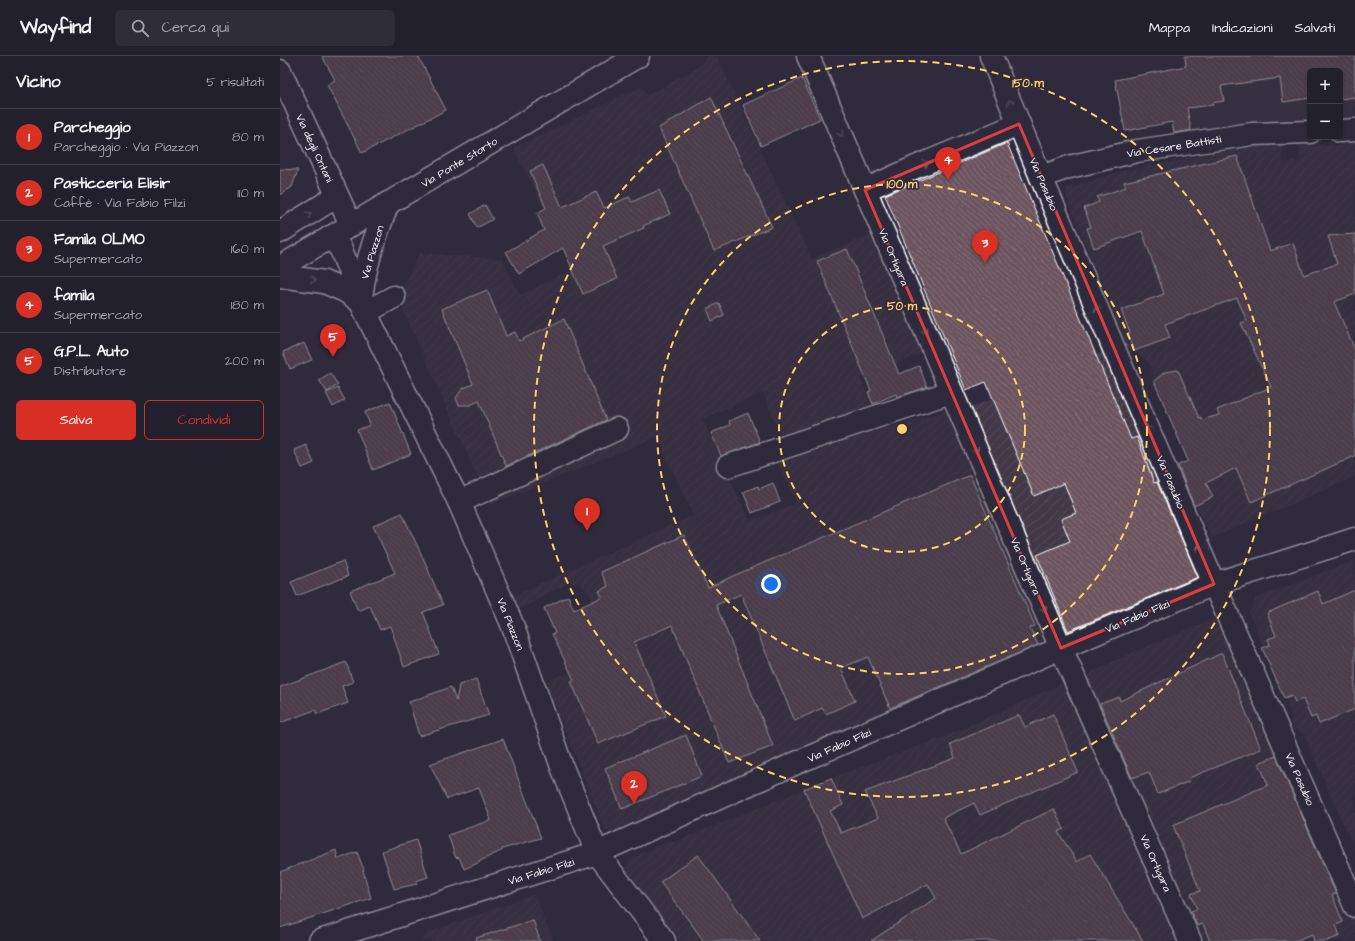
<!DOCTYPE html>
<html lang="it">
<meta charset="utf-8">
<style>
:root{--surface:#23202e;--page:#2f2d3a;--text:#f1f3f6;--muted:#a3a3aa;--line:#403e4a;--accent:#d93025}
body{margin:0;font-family:"Architects Daughter",sans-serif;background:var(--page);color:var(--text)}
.controls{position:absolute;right:12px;top:12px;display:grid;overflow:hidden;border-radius:6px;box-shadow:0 1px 3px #0004}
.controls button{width:36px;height:36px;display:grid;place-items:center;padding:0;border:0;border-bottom:1px solid var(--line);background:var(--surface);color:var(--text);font:20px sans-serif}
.you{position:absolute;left:491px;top:528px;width:14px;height:14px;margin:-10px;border:3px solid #fff;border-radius:50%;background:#1a73e8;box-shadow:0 0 0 6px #1a73e833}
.badge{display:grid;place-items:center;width:26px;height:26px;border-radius:50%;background:var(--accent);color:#fff;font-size:13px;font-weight:700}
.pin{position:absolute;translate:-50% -33px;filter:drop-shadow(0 1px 2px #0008)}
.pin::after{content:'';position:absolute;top:21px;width:14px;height:12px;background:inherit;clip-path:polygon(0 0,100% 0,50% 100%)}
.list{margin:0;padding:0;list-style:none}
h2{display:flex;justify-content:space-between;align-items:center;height:52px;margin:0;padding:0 16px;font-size:17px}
h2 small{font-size:13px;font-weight:400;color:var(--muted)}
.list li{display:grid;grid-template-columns:26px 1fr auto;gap:12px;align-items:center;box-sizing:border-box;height:56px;padding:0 16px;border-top:1px solid var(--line)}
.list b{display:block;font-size:15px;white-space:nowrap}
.list p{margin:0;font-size:13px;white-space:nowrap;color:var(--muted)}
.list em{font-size:13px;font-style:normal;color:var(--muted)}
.actions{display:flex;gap:8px;padding:12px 16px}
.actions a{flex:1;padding:9px 0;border:1px solid var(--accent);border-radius:6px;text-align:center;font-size:14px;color:var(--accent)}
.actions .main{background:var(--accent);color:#fff}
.icon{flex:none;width:22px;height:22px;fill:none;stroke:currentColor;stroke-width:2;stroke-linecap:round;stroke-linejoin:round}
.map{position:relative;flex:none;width:1075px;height:885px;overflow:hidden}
header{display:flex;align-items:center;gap:24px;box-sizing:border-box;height:56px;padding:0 20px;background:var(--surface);border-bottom:1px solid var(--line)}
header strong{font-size:19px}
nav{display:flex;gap:22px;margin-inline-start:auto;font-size:14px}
.search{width:280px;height:36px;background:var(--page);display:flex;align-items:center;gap:10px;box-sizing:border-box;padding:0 14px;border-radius:6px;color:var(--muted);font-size:15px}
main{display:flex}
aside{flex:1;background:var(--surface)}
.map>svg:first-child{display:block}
.built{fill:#423747}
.industrial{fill:url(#industrial-furrows)}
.building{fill:url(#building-back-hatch);stroke:#fff}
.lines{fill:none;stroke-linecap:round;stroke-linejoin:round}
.minor-casing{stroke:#fff;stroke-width:25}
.major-casing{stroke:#fff;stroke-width:25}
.minor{stroke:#2f2a3d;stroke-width:22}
.major{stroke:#2f2a3d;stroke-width:22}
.oneway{stroke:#6d6a77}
.marked{fill:none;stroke:#da3e3e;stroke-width:3;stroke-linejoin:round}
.ring{fill:none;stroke:#ffd166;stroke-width:2;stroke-dasharray:7 5}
.labels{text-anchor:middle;stroke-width:3.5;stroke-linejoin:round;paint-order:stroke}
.street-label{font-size:11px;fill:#fff;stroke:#2f2a3d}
.centre{fill:#ffd166;stroke:#2f2a3d;stroke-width:2}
.ring-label{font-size:12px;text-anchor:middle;font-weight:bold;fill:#ffd166;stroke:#2f2a3d;stroke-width:3.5;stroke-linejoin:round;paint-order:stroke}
</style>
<header>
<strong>Wayfind</strong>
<div class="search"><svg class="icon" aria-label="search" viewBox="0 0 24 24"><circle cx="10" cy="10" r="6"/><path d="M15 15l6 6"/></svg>Cerca qui</div>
<nav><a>Mappa</a><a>Indicazioni</a><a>Salvati</a></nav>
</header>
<main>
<aside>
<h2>Vicino<small>5 risultati</small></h2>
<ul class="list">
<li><span class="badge">1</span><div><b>Parcheggio</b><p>Parcheggio · Via Piazzon</p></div><em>80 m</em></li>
<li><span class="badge">2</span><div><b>Pasticceria Elisir</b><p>Caffè · Via Fabio Filzi</p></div><em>110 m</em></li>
<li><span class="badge">3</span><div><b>Famila OLMO</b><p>Supermercato</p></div><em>160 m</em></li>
<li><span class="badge">4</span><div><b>famila</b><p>Supermercato</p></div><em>180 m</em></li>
<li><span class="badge">5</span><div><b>G.P.L. Auto</b><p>Distributore</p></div><em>200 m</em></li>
</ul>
<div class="actions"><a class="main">Salva</a><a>Condividi</a></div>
</aside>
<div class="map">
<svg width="1075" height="885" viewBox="0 0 1075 885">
<defs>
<pattern id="industrial-furrows" width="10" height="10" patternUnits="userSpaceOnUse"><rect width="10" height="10" fill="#423747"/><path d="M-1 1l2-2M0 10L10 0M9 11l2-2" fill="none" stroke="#554b59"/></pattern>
<pattern id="building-back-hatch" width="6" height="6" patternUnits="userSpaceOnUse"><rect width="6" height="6" fill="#6d555f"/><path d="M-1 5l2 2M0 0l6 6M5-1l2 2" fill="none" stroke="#836e77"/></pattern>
</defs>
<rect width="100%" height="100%" fill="#2f2a3d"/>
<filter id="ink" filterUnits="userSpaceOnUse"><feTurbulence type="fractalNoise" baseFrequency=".025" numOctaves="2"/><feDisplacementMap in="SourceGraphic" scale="8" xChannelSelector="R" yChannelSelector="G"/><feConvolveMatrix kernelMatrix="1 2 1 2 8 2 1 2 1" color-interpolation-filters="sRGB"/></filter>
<g filter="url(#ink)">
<polygon class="built" points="902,0 1075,0 1075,67 1060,67 1060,15 1030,15 1030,69 912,77"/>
<g class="industrial">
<polygon points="428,0 437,0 532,203 597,176 646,296 580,322 599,360 504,388 483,337 422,363 470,465 516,447 497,404 665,355 672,356 774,600 340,779 324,773 266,626 334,595 308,535 299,528 289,526 237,555 230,541 413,459 377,381 210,449 117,240 140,197 223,203 240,239 292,214 276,176 233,92 322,50 348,36 362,31 368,39 420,10"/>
<polygon points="1075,86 1075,421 932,482 916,449 908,405 874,325 869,307 854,295 849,297 785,138 787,132 842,115 969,90 1002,90 1002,106 1020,106 1019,90 1059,89"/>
<polygon points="832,292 937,536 790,591 687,353"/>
<polygon points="1075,504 1075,795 1023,676 1019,676 1017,673 1014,674 1010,664 1013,663 969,557 976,542"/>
<polygon points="937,561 1075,856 1075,885 914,885 856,752 808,625 811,617 842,601"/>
<polygon points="781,628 789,631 897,885 399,885 346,815 349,803 386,786 394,786 551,722 666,680"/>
<polygon points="254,838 274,885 141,885 142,882 149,876"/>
</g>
<g class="building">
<polygon points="42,0 138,0 166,54 82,97 47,29 55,24"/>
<polygon points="905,0 1075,0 1075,41 1060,43 1060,15 1030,15 1030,42 1003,46 1000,22 941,30 944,45 932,47 933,49 907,52 911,74 894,77 892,66 845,75 835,24 906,10"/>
<polygon points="522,22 540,63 481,90 463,49"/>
<polygon points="431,41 492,171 434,195 379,72"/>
<polygon points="727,87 851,383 857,381 874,427 877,426 918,521 788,575 757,499 790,485 781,463 796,457 784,427 754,440 706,326 686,334 605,139"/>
<polygon points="957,100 990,195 1013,187 1024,219 1057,208 1048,180 1075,178 1075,238 1054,246 1075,294 1075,400 971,446 956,412 926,427 933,441 914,450 898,409 908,405 874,325 885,316 898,314 919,362 921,361 922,364 939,359 937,354 991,331 961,267 967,265 957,242 885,268 890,282 854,295 847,278 850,277 841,254 884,238 862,175 814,192 807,172 811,171 804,152 819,146 817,141 846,131 844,126"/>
<polygon points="263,109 282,151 316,136 324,152 349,141 352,146 379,134 390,158 363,170 364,172 323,190 337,223 303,238 283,192 239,218 226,196 264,174 257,157 266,152 250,115"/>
<polygon points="0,113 18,114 12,131 0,139"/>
<polygon points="205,149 213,163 197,172 190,158"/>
<polygon points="567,193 619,318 639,310 647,331 617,341 616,338 593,348 588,336 591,335 537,205"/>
<polygon points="207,234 226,280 235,276 239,285 284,263 326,364 226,410 199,345 190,349 179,349 176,342 182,333 193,328 162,253"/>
<polygon points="439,247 444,259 432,265 427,253"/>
<polygon points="24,287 32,304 10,313 3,296"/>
<polygon points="50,317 58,329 47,336 39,324"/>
<polygon points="58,332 65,344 53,351 46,337"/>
<polygon points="110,346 131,398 93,414 77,374 90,369 85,356"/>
<polygon points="468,357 480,386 441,400 431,377 450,369 449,365"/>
<polygon points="26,389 34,407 22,412 14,394"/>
<polygon points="690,419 755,570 750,572 758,589 610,652 588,601 561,612 575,645 546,658 542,652 515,665 461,538 436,549 493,690 449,707 392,569 354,586 386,660 318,688 291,625 294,624 272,578 275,577 264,552 288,540 294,554 322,541 319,535 328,530 321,516 404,479 428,532 453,520"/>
<polygon points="493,427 500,446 472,457 463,436 478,430 479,433"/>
<polygon points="122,457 144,504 163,549 143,556 159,598 124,611 110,570 100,574 90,550 78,555 70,535 115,517 93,470"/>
<polygon points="63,505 68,520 17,540 11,526"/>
<polygon points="1075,534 1075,653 1039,668 1036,660 1031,662 1023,643 1015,646 1012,639 1004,642 982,592 990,589 988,583 996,580 987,557 1038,535 1043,548"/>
<polygon points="942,597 981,693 909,722 910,725 878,738 869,716 852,722 820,648 839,641 840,645"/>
<polygon points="66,606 73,626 62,630 68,647 37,658 35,654 0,667 0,631"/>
<polygon points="196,623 209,659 139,680 129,646 171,631 176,645 179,629"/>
<polygon points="773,658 798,716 700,759 694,747 663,762 681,798 774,753 784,773 778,776 797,806 810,798 863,885 591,885 656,842 648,828 582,863 524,733 551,722 563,749 550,755 561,777 598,762 585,736 675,702 670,688 739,659 745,671"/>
<polygon points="406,679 422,720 342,753 325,712"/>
<polygon points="223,683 261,782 222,793 223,794 200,805 200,806 184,813 179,801 176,802 175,800 168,779 211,764 199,732 167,743 150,708"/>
<polygon points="996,700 1056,838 1052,839 1063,866 1056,869 1060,880 1047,885 1034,885 1032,878 1015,885 930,885 923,868 917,870 911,855 917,853 911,838 920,835 893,769 988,729 979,707"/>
<polygon points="136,784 148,821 136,825 137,828 114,833 102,795"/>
<polygon points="56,794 58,803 77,796 84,814 83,815 91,842 0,872 0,816"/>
<polygon points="418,799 437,825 480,885 424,885 380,826"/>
<polygon points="253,864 260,885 197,885 196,882"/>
</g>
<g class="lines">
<defs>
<g id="minor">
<polyline points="528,0 781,592 910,885"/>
<polyline points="711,0 761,121 934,528 1075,850"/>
<polyline points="0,15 71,169"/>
<polyline points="1060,75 1075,74"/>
<polyline points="761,121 789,111 857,95 972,78 1030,76"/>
<polyline points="585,134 636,111 739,68"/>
<polyline points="0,176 57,140"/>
<polyline points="50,181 61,193 80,245 179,446 232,568 282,711 317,797 384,885"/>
<polyline points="0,220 44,226 65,235 80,245"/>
<path d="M81 244C84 210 96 179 108 147"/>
<polyline points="86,256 114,241"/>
<polyline points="448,410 671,336"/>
<polyline points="179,446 337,373"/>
<polyline points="40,885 317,797 514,708 781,592 934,528 1075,483"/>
</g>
<polyline id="major" points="0,211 358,0"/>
</defs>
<use href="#minor" class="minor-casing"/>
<use href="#major" class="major-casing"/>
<use href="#minor" class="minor"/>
<use href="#major" class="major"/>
</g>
<defs><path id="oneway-chevron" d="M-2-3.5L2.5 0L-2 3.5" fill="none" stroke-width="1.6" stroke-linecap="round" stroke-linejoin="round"/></defs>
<g class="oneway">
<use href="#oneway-chevron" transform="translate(730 46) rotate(-113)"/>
<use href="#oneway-chevron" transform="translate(561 78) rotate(67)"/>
<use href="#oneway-chevron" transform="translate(646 107) rotate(-22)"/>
<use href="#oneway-chevron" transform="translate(29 158) rotate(-32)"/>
<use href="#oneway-chevron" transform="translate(33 224) rotate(8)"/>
<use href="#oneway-chevron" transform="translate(817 252) rotate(-113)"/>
<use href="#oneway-chevron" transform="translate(645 275) rotate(67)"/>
<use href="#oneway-chevron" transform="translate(868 372) rotate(-113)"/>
<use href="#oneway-chevron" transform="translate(696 395) rotate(67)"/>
<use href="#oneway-chevron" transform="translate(919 492) rotate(-113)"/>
<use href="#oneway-chevron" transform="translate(764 553) rotate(67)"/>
</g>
</g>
<path d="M0 0H1075V885H0ZM739 68 934 528 781 592 585 134Z" fill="#2f2a3d" fill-opacity=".55" fill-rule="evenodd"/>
<path class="marked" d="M739 68 934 528 781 592 585 134Z"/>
<g class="ring">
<circle cx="622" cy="373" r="123"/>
<circle cx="622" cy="373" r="245"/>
<circle cx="622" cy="373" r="368"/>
</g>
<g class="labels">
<g class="street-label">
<text transform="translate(894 90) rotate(-9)" y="4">Via Cesare Battisti</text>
<text transform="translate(35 92) rotate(65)" y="4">Via degli Ontani</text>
<text transform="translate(179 106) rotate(-31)" y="4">Via Ponte Storto</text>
<text transform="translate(764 128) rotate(67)" y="4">Via Pasubio</text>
<text transform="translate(92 196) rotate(-73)" y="4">Via Piazzon</text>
<text transform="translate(614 201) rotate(67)" y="4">Via Ortigara</text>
<text transform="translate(891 426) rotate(67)" y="4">Via Pasubio</text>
<text transform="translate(746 510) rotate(67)" y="4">Via Ortigara</text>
<text transform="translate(857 560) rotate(-23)" y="4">Via Fabio Filzi</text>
<text transform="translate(231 568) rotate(68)" y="4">Via Piazzon</text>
<text transform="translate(559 689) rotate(-24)" y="4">Via Fabio Filzi</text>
<text transform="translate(1020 723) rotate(66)" y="4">Via Pasubio</text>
<text transform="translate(876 807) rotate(66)" y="4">Via Ortigara</text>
<text transform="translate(261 815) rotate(-17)" y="4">Via Fabio Filzi</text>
</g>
</g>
<circle cx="622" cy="373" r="6" class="centre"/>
<g class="ring-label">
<text x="748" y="31">150 m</text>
<text x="622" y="132">100 m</text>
<text x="622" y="254">50 m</text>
</g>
</svg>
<div class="controls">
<button>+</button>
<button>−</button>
</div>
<div class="you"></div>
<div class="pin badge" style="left:307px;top:475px">1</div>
<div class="pin badge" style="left:354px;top:748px">2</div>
<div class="pin badge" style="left:705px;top:207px">3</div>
<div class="pin badge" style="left:668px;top:124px">4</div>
<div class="pin badge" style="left:53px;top:301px">5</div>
</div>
</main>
